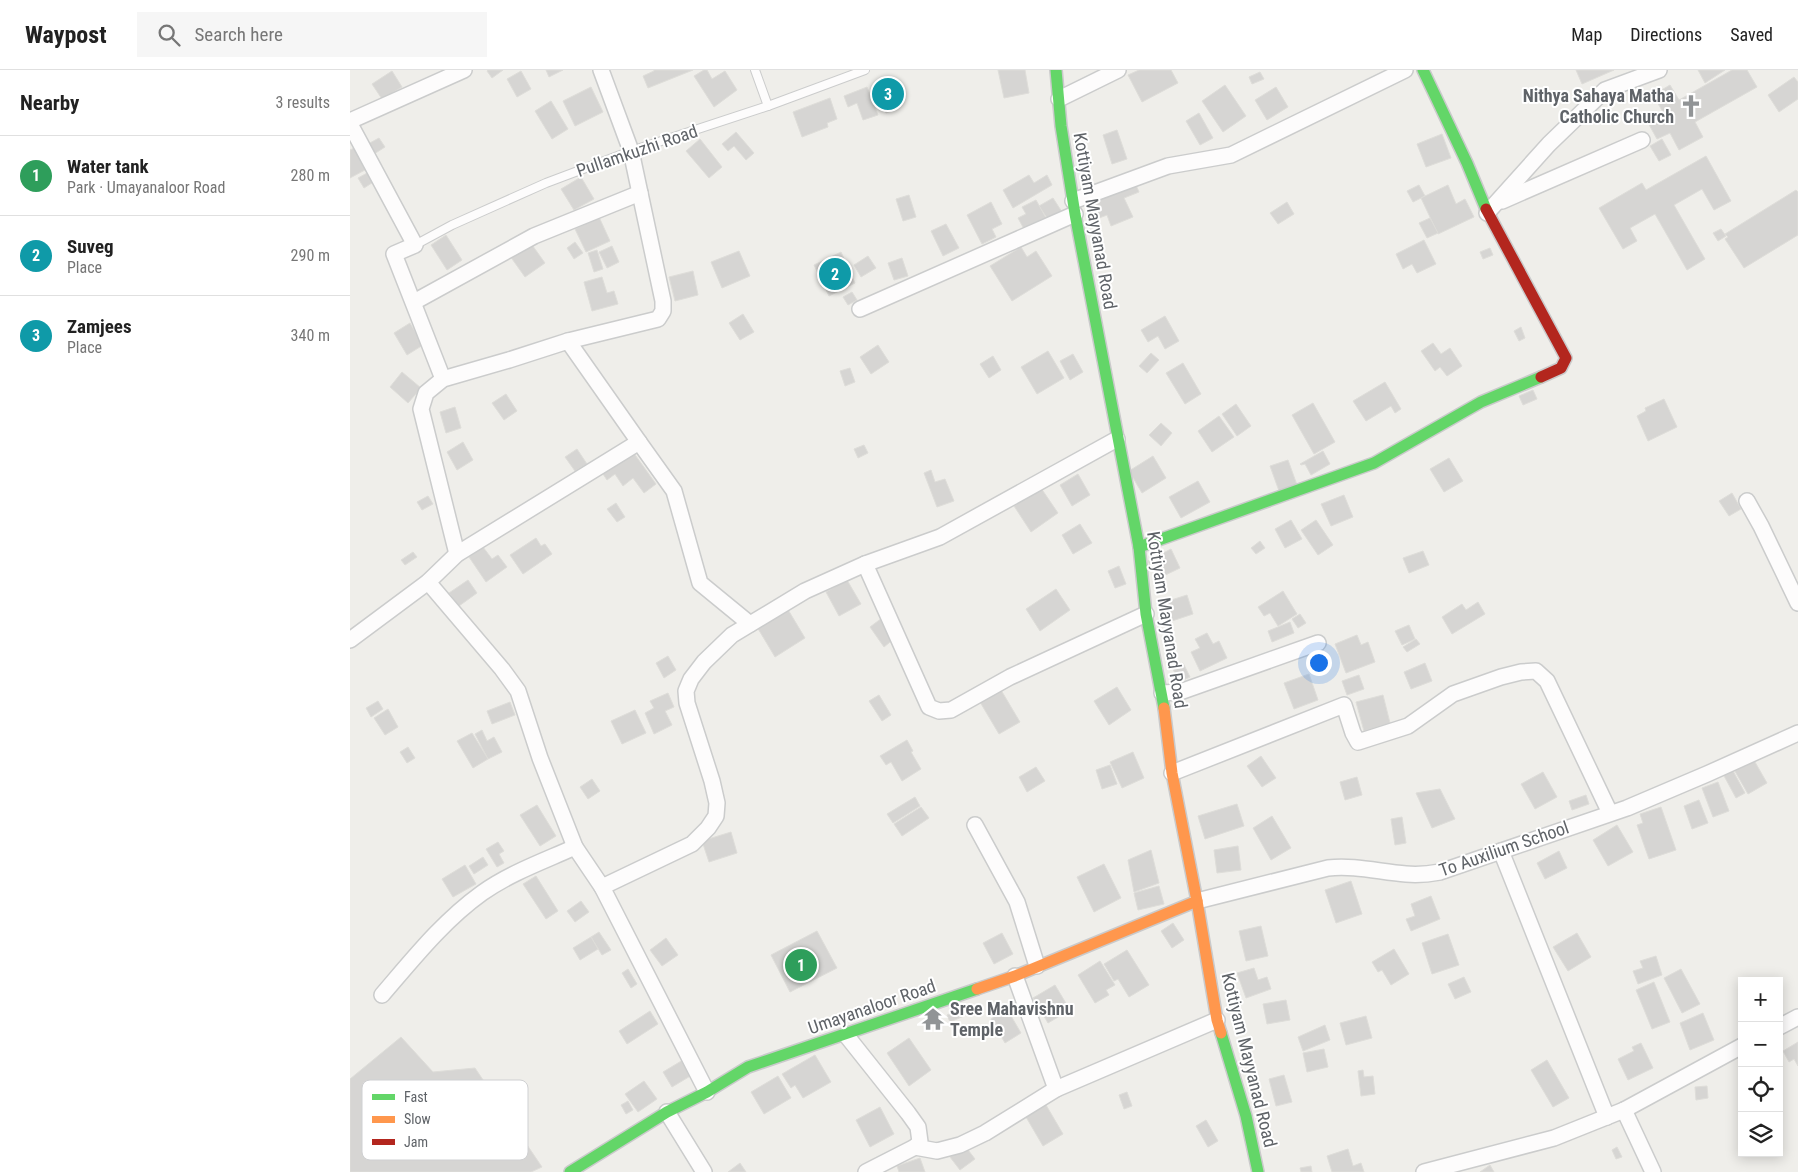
<!DOCTYPE html>
<meta charset="utf-8">
<style>
:root{--surface:#fff;--page:#f6f6f6;--text:#222;--muted:#767676;--line:#e0e0e0;--accent:#0f766e}
body{margin:0;font-family:"Roboto Condensed",sans-serif;background:var(--page);color:var(--text)}
.controls{position:absolute;right:15px;bottom:15px;display:grid;overflow:hidden;border-radius:0px;box-shadow:0 2px 12px #0003}
.controls button{width:45px;height:45px;display:grid;place-items:center;padding:0;border:0;border-bottom:1px solid var(--line);background:var(--surface);color:var(--text);font:25px sans-serif}
.you{position:absolute;left:968px;top:592px;width:18px;height:18px;margin:-12px;border:4px solid #fff;border-radius:50%;background:#1a73e8;box-shadow:0 0 0 8px #1a73e833}
.badge{display:grid;place-items:center;width:32px;height:32px;border-radius:50%;background:var(--accent);color:#fff;font-size:16px;font-weight:700}
.pin{position:absolute;translate:-50% -50%;border:2px solid #fff;box-shadow:0 1px 5px #0006}
.list{margin:0;padding:0;list-style:none}
h2{display:flex;justify-content:space-between;align-items:center;height:65px;margin:0;padding:0 20px;font-size:21px}
h2 small{font-size:16px;font-weight:400;color:var(--muted)}
.list li{display:grid;grid-template-columns:32px 1fr auto;gap:15px;align-items:center;box-sizing:border-box;height:80px;padding:0 20px;border-top:1px solid var(--line)}
.list b{display:block;font-size:19px;white-space:nowrap}
.list p{margin:0;font-size:16px;white-space:nowrap;color:var(--muted)}
.list em{font-size:16px;font-style:normal;color:var(--muted)}
.icon{flex:none;width:28px;height:28px;fill:none;stroke:currentColor;stroke-width:2;stroke-linecap:round;stroke-linejoin:round}
.map{position:relative;flex:none;width:1448px;height:1102px;overflow:hidden}
header{display:flex;align-items:center;gap:30px;box-sizing:border-box;height:70px;padding:0 25px;background:var(--surface);border-bottom:1px solid var(--line)}
header strong{font-size:24px}
nav{display:flex;gap:28px;margin-inline-start:auto;font-size:18px}
.search{width:350px;height:45px;background:var(--page);display:flex;align-items:center;gap:12px;box-sizing:border-box;padding:0 18px;border-radius:0px;color:var(--muted);font-size:19px}
main{display:flex}
aside{flex:1;background:var(--surface)}
.map>svg:first-child{display:block}
.building{fill:#d6d5d3;stroke:#deddd9}
.lines{fill:none;stroke-linecap:round;stroke-linejoin:round}
.lane-casing{stroke:#cbcccc;stroke-width:10}
.street-casing{stroke:#cbcccc;stroke-width:18}
.fast-casing{stroke:#cacacb;stroke-width:14}
.slow-casing{stroke:#cacacb;stroke-width:14}
.jam-casing{stroke:#cacacb;stroke-width:14}
.lane{stroke:#fdfcfc;stroke-width:8}
.street{stroke:#fdfcfc;stroke-width:15}
.fast{stroke:#63d668;stroke-width:11}
.slow{stroke:#ff974d;stroke-width:11}
.jam{stroke:#b3261e;stroke-width:11}
.labels{text-anchor:middle;stroke-width:4;stroke-linejoin:round;paint-order:stroke}
.poi-label{font-size:18px;font-weight:bold;fill:#5f6368;stroke:#fff;text-anchor:end}
.street-label{font-size:18px;fill:#5f6368;stroke:#fff}
.key{fill:#fff;stroke:#cfd0d2;stroke-width:1}
.key-label{font-size:14px;fill:#5f6368}
</style>
<header>
<strong>Waypost</strong>
<div class="search"><svg class="icon" aria-label="search" viewBox="0 0 24 24"><circle cx="10" cy="10" r="6"/><path d="M15 15l6 6"/></svg>Search here</div>
<nav><a>Map</a><a>Directions</a><a>Saved</a></nav>
</header>
<main>
<aside>
<h2>Nearby<small>3 results</small></h2>
<ul class="list">
<li><span class="badge" style="background:#2e9e5b">1</span><div><b>Water tank</b><p>Park · Umayanaloor Road</p></div><em>280 m</em></li>
<li><span class="badge" style="background:#0f9aa8">2</span><div><b>Suveg</b><p>Place</p></div><em>290 m</em></li>
<li><span class="badge" style="background:#0f9aa8">3</span><div><b>Zamjees</b><p>Place</p></div><em>340 m</em></li>
</ul>
</aside>
<div class="map">
<svg width="1448" height="1102" viewBox="0 0 1448 1102">
<rect width="100%" height="100%" fill="#efeeea"/>
<g class="building">
<polygon points="138,0 153,0 142,8 137,1"/>
<polygon points="196,0 213,0 199,7"/>
<polygon points="304,0 343,0 298,18 293,6 304,1"/>
<polygon points="354,0 357,0 362,9 375,1 387,20 364,37 344,6"/>
<polygon points="648,0 675,0 679,23 654,28"/>
<polygon points="789,0 821,0 828,13 792,32 778,5"/>
<polygon points="1226,0 1264,0 1232,14"/>
<polygon points="1348,0 1375,0 1355,13"/>
<polygon points="1382,0 1397,0 1407,17 1345,52 1353,67 1329,80 1320,63 1307,69 1297,51 1313,42 1303,25 1320,15 1329,30"/>
<polygon points="42,1 52,17 32,29 22,14"/>
<polygon points="171,1 181,19 167,27 157,9"/>
<polygon points="910,2 914,9 902,14 899,7"/>
<polygon points="1444,7 1448,12 1448,29 1429,42 1418,25"/>
<polygon points="538,14 540,19 547,16 553,30 546,33 548,38 536,43 533,36 527,37 524,16"/>
<polygon points="875,15 896,46 873,62 852,31"/>
<polygon points="241,17 253,42 225,56 213,31"/>
<polygon points="517,17 528,45 513,50 507,33 498,37 494,26"/>
<polygon points="926,17 938,37 917,50 905,30"/>
<polygon points="480,28 487,49 477,53 478,57 452,67 443,42"/>
<polygon points="201,31 218,59 202,69 185,41"/>
<polygon points="849,43 863,68 850,75 836,51"/>
<polygon points="767,60 777,89 762,94 753,65"/>
<polygon points="386,62 404,83 396,90 384,76 378,81 372,74"/>
<polygon points="1092,64 1101,88 1076,97 1067,74"/>
<polygon points="29,68 35,77 24,84 18,74"/>
<polygon points="350,69 372,97 359,108 336,81"/>
<polygon points="1312,69 1321,85 1309,91 1300,76"/>
<polygon points="4,78 15,100 0,108 0,80"/>
<polygon points="1356,86 1381,131 1364,140 1352,119 1324,135 1355,189 1337,200 1305,144 1280,158 1287,171 1273,179 1249,138 1292,113 1296,120"/>
<polygon points="19,102 25,111 14,118 8,108"/>
<polygon points="679,105 684,113 697,105 702,115 663,138 653,120"/>
<polygon points="231,107 244,129 224,140 211,119"/>
<polygon points="785,113 789,122 774,128 783,147 761,156 757,145 744,150 738,135 764,124 763,122"/>
<polygon points="1069,115 1075,126 1063,132 1057,121"/>
<polygon points="1098,115 1106,134 1115,129 1124,147 1088,164 1071,128"/>
<polygon points="1446,120 1448,122 1448,165 1394,198 1375,169 1378,167 1375,164"/>
<polygon points="559,125 566,147 553,151 546,129"/>
<polygon points="703,128 712,142 699,151 689,136"/>
<polygon points="686,130 696,148 674,159 668,148 676,144 672,137"/>
<polygon points="641,132 652,154 642,159 646,167 632,174 617,145"/>
<polygon points="937,132 944,144 928,154 920,143"/>
<polygon points="249,147 260,171 236,182 225,159"/>
<polygon points="1080,148 1088,163 1077,168 1069,153"/>
<polygon points="596,154 609,178 593,186 581,161"/>
<polygon points="1371,159 1376,166 1368,171 1363,163"/>
<polygon points="96,165 112,190 97,200 81,175"/>
<polygon points="1074,170 1086,194 1067,203 1062,194 1053,199 1046,184"/>
<polygon points="180,172 195,193 175,207 160,186"/>
<polygon points="225,172 233,183 224,189 217,178"/>
<polygon points="262,176 269,192 257,198 249,182"/>
<polygon points="671,177 677,187 686,181 702,206 662,231 640,196"/>
<polygon points="1140,178 1143,185 1133,189 1130,182"/>
<polygon points="247,180 253,199 244,202 238,183"/>
<polygon points="389,181 400,206 372,218 361,192"/>
<polygon points="491,182 505,213 479,226 464,195"/>
<polygon points="518,186 526,198 511,207 504,195"/>
<polygon points="552,188 558,206 544,210 538,193"/>
<polygon points="343,201 348,225 325,231 319,207"/>
<polygon points="252,207 257,223 264,221 268,234 242,241 234,212"/>
<polygon points="502,222 507,230 498,235 493,227"/>
<polygon points="393,244 404,262 390,270 379,253"/>
<polygon points="815,246 829,271 815,279 808,266 798,272 791,260"/>
<polygon points="60,253 73,275 57,285 44,263"/>
<polygon points="1171,257 1175,268 1169,271 1164,261"/>
<polygon points="1083,273 1091,284 1100,278 1112,296 1097,306 1090,297 1085,301 1071,281"/>
<polygon points="528,275 539,292 521,304 510,287"/>
<polygon points="698,281 714,308 687,324 671,297"/>
<polygon points="801,283 809,290 797,303 789,296"/>
<polygon points="723,284 733,302 720,310 710,291"/>
<polygon points="643,286 651,300 639,308 630,294"/>
<polygon points="833,293 851,324 835,334 816,303"/>
<polygon points="500,298 505,312 495,316 490,301"/>
<polygon points="52,302 71,318 58,333 40,317"/>
<polygon points="1035,312 1051,339 1045,343 1041,336 1016,351 1003,331"/>
<polygon points="1183,320 1187,329 1173,335 1169,326"/>
<polygon points="156,324 167,341 154,350 142,333"/>
<polygon points="1314,329 1327,357 1298,371 1287,346 1296,341 1295,338"/>
<polygon points="963,333 985,372 964,384 942,345"/>
<polygon points="886,334 901,356 887,366 872,344"/>
<polygon points="105,337 111,358 96,363 90,342"/>
<polygon points="869,346 884,367 862,382 848,361"/>
<polygon points="811,353 822,363 811,376 799,365"/>
<polygon points="113,372 123,390 107,400 97,382"/>
<polygon points="514,375 518,383 508,388 504,379"/>
<polygon points="227,379 237,394 225,401 215,387"/>
<polygon points="973,381 980,394 961,405 955,394 951,395 950,394"/>
<polygon points="283,382 306,414 294,423 283,408 273,416 265,404 257,410 253,404"/>
<polygon points="803,386 816,408 792,423 779,401"/>
<polygon points="1099,388 1113,411 1094,422 1080,399"/>
<polygon points="938,390 947,415 929,421 920,396"/>
<polygon points="581,400 585,412 595,409 604,431 587,437 574,403"/>
<polygon points="728,404 740,425 722,436 710,415"/>
<polygon points="848,411 860,432 831,448 819,427"/>
<polygon points="691,418 708,443 681,462 664,436"/>
<polygon points="1382,423 1391,439 1379,446 1369,431"/>
<polygon points="994,425 1003,447 981,456 971,434"/>
<polygon points="78,426 83,434 72,440 67,432"/>
<polygon points="266,433 275,447 267,452 257,439"/>
<polygon points="941,450 952,469 935,478 925,459"/>
<polygon points="966,450 983,475 968,485 951,460"/>
<polygon points="730,454 742,473 723,484 712,465"/>
<polygon points="186,468 191,476 195,474 202,484 173,504 160,485"/>
<polygon points="910,471 915,478 906,484 901,478"/>
<polygon points="133,477 142,489 148,485 157,497 136,512 119,487"/>
<polygon points="821,479 830,498 807,509 798,491"/>
<polygon points="1073,481 1079,495 1059,503 1053,488"/>
<polygon points="63,482 67,487 55,495 51,490"/>
<polygon points="769,496 776,514 765,518 758,501"/>
<polygon points="118,510 127,523 109,536 99,523"/>
<polygon points="497,510 511,534 489,546 476,522"/>
<polygon points="706,519 720,540 690,561 676,539"/>
<polygon points="933,521 947,544 928,556 920,543 914,546 908,537"/>
<polygon points="837,525 843,544 822,551 815,532"/>
<polygon points="1128,532 1135,544 1102,564 1092,547 1112,534 1116,540"/>
<polygon points="437,538 455,568 425,587 407,557"/>
<polygon points="950,544 956,553 948,558 942,549"/>
<polygon points="532,548 545,568 534,577 520,557"/>
<polygon points="940,552 944,563 922,572 918,561"/>
<polygon points="1059,555 1065,569 1052,575 1045,561"/>
<polygon points="857,563 863,574 869,571 877,588 850,601 841,582 850,578 845,569"/>
<polygon points="1007,565 1011,575 1018,572 1025,592 996,603 985,574"/>
<polygon points="1066,569 1070,574 1057,582 1053,577"/>
<polygon points="318,586 326,600 314,608 306,593"/>
<polygon points="833,593 840,607 829,612 822,597"/>
<polygon points="1075,593 1082,611 1061,619 1054,602"/>
<polygon points="959,604 968,630 944,639 934,613"/>
<polygon points="1009,605 1014,619 997,625 992,611"/>
<polygon points="767,617 781,640 759,655 744,631"/>
<polygon points="651,620 670,652 649,664 630,632"/>
<polygon points="318,623 324,637 315,641 322,655 304,664 295,643 304,638 300,631"/>
<polygon points="529,625 541,645 532,651 519,631"/>
<polygon points="1033,625 1040,653 1014,661 1006,632"/>
<polygon points="28,631 33,639 21,647 16,638"/>
<polygon points="160,632 165,645 142,654 137,641"/>
<polygon points="38,639 48,657 35,665 24,648"/>
<polygon points="285,640 296,663 272,674 261,651"/>
<polygon points="132,660 137,671 144,667 152,682 138,689 125,664"/>
<polygon points="122,663 138,689 123,698 107,671"/>
<polygon points="557,670 563,681 561,682 571,699 552,711 541,692 536,695 530,686"/>
<polygon points="58,677 65,688 57,693 50,682"/>
<polygon points="783,682 794,708 772,718 760,692"/>
<polygon points="1401,685 1417,713 1398,724 1382,696"/>
<polygon points="911,686 926,708 912,717 897,696"/>
<polygon points="760,695 767,714 752,719 746,700"/>
<polygon points="686,697 695,711 677,722 669,707"/>
<polygon points="1382,699 1395,723 1386,728 1373,704"/>
<polygon points="1193,702 1207,727 1185,739 1171,714"/>
<polygon points="1007,707 1012,725 995,730 990,712"/>
<polygon points="242,709 250,721 238,729 230,717"/>
<polygon points="1368,712 1379,741 1363,747 1352,718"/>
<polygon points="1090,719 1105,749 1082,758 1066,723"/>
<polygon points="1236,725 1239,734 1222,740 1219,731"/>
<polygon points="565,727 570,736 543,753 537,744"/>
<polygon points="1349,730 1358,753 1342,759 1334,736"/>
<polygon points="887,734 894,756 855,769 848,746"/>
<polygon points="187,735 206,766 190,776 170,745"/>
<polygon points="571,737 579,748 552,766 544,754"/>
<polygon points="1311,737 1326,780 1299,789 1287,755 1293,753 1290,744"/>
<polygon points="922,746 941,778 921,790 903,758"/>
<polygon points="1052,747 1056,773 1045,775 1041,749"/>
<polygon points="1267,755 1283,782 1258,796 1243,770"/>
<polygon points="381,762 387,783 359,792 352,771"/>
<polygon points="148,772 154,781 149,784 154,793 147,797 136,779"/>
<polygon points="888,776 891,800 867,803 864,780"/>
<polygon points="801,780 809,813 784,822 778,790"/>
<polygon points="1209,781 1217,798 1195,809 1187,793"/>
<polygon points="133,787 138,795 124,804 119,796"/>
<polygon points="754,794 771,828 744,842 727,807"/>
<polygon points="115,795 126,814 103,827 92,809"/>
<polygon points="186,806 208,841 196,849 173,814"/>
<polygon points="1001,811 1012,844 986,853 975,820"/>
<polygon points="809,816 814,834 788,840 784,823"/>
<polygon points="1081,826 1090,849 1061,861 1056,849 1065,846 1061,834"/>
<polygon points="231,831 239,842 225,852 217,841"/>
<polygon points="823,853 834,870 822,878 811,861"/>
<polygon points="911,856 918,886 896,891 889,861"/>
<polygon points="467,861 487,898 440,922 421,885"/>
<polygon points="249,862 261,880 252,885 241,867"/>
<polygon points="652,863 663,884 644,894 633,873"/>
<polygon points="1227,863 1241,887 1218,901 1203,877"/>
<polygon points="1098,864 1109,895 1082,904 1072,873"/>
<polygon points="241,867 248,879 230,890 223,878"/>
<polygon points="316,868 328,885 312,896 300,880"/>
<polygon points="1044,879 1059,904 1041,915 1032,900 1028,902 1022,892"/>
<polygon points="777,880 799,915 779,927 768,909 764,911 754,894"/>
<polygon points="1306,886 1312,905 1288,914 1283,901 1293,898 1290,891"/>
<polygon points="750,891 765,915 756,920 759,925 745,933 728,905"/>
<polygon points="904,898 908,910 917,907 921,919 896,928 887,903"/>
<polygon points="278,899 287,914 281,918 272,903"/>
<polygon points="1331,899 1350,934 1332,943 1314,908"/>
<polygon points="1114,907 1121,922 1105,929 1098,914"/>
<polygon points="1304,912 1320,952 1302,959 1286,920"/>
<polygon points="705,915 720,940 698,953 683,928"/>
<polygon points="936,930 940,950 917,954 913,934"/>
<polygon points="611,939 614,946 600,952 597,945"/>
<polygon points="657,939 671,963 655,973 641,949"/>
<polygon points="300,941 308,954 277,974 269,961"/>
<polygon points="1353,943 1364,970 1340,980 1330,953"/>
<polygon points="1016,946 1022,968 996,975 990,953"/>
<polygon points="975,955 980,970 953,981 948,967"/>
<polygon points="51,967 83,1002 125,998 192,1097 181,1102 0,1102 0,1009"/>
<polygon points="559,968 581,1000 559,1016 537,983"/>
<polygon points="1448,972 1448,996 1444,989 1439,992 1433,981"/>
<polygon points="1291,973 1303,998 1278,1010 1268,989 1284,981 1282,977"/>
<polygon points="974,979 978,997 957,1002 953,983"/>
<polygon points="465,985 481,1012 453,1028 445,1015 441,1018 432,1004"/>
<polygon points="333,990 342,1005 322,1017 313,1002"/>
<polygon points="1197,990 1219,1028 1203,1037 1181,1000"/>
<polygon points="1013,1000 1014,1007 1023,1006 1025,1024 1011,1026 1008,1001"/>
<polygon points="934,1005 942,1032 926,1036 919,1009"/>
<polygon points="428,1006 441,1028 414,1044 401,1022"/>
<polygon points="294,1011 307,1029 288,1042 275,1024"/>
<polygon points="1357,1016 1358,1028 1346,1030 1345,1017"/>
<polygon points="777,1022 782,1036 774,1039 769,1025"/>
<polygon points="278,1031 283,1040 276,1044 271,1035"/>
<polygon points="696,1035 713,1064 693,1076 676,1047"/>
<polygon points="530,1037 544,1064 520,1077 506,1050"/>
<polygon points="856,1050 868,1071 858,1077 846,1056"/>
<polygon points="615,1076 625,1089 610,1100 600,1087"/>
<polygon points="1267,1077 1272,1087 1266,1089 1262,1080"/>
<polygon points="998,1079 1003,1096 1011,1093 1014,1102 982,1102 977,1086"/>
<polygon points="570,1088 575,1102 549,1102 547,1096"/>
<polygon points="390,1093 396,1102 378,1102"/>
<polygon points="1140,1095 1144,1102 1130,1102"/>
<polygon points="961,1096 962,1102 951,1102 950,1098"/>
</g>
<g class="lines">
<defs>
<g id="lane">
<polyline points="405,0 418,36"/>
<polyline points="65,175 102,155 196,113 281,81 418,36 515,0"/>
</g>
<g id="street">
<polyline points="709,29 768,0"/>
<polyline points="0,51 114,0"/>
<polyline points="0,54 65,175 44,184 93,309"/>
<polyline points="723,131 818,96 881,85 1055,0"/>
<polyline points="1152,131 1292,70"/>
<polyline points="1137,143 1199,74 1255,20 1309,0"/>
<polyline points="64,232 184,166 290,123"/>
<polyline points="510,239 725,144"/>
<polyline points="289,372 324,421 350,513 400,554"/>
<polyline points="1397,431 1411,456 1448,533"/>
<polyline points="107,484 71,339 76,323 93,309 159,290 218,271 308,249 313,241 313,231 281,81 251,0"/>
<polyline points="515,494 579,637 589,641 601,640 660,607 796,544"/>
<polyline points="78,512 152,599 168,621 190,688 225,777 252,817 357,1022"/>
<polyline points="0,570 78,512 107,484 289,372 218,271"/>
<polyline points="812,623 830,622 968,573"/>
<polyline points="822,703 994,635 1003,663 1008,672 1058,656 1103,624 1151,607 1171,602 1186,601 1197,611 1260,743"/>
<polyline points="625,755 667,832 687,896"/>
<polyline points="1151,781 1257,1047"/>
<polyline points="252,817 342,774 358,758 366,746 367,733 362,711 337,633 336,621 341,609 354,592 382,565 455,521 515,494 590,467 767,369"/>
<path d="M847 831 978 798C1004 795 1030 802 1056 804 1067 805 1079 804 1090 802L1277 738 1357 704 1448 663"/>
<polyline points="665,906 706,1019"/>
<path d="M32 925C63 889 93 851 132 823 160 803 194 791 225 777"/>
<polyline points="1429,957 1448,947"/>
<polyline points="496,965 558,1043 568,1057 570,1072 565,1077"/>
<polyline points="1274,1040 1303,1102"/>
<polyline points="317,1042 354,1102"/>
<polyline points="516,1102 565,1077 587,1081 610,1075 635,1063 706,1019 867,950"/>
<polyline points="1074,1102 1204,1068 1274,1040 1392,976"/>
</g>
<g id="fast">
<polyline points="706,0 711,56 725,144 789,477 796,544 814,638"/>
<polyline points="1073,0 1117,93 1136,139"/>
<polyline points="789,477 1024,393 1131,332 1191,307"/>
<polyline points="871,963 896,1046 908,1102"/>
<polyline points="220,1102 317,1042 357,1022 398,997 627,919"/>
</g>
<g id="slow">
<polyline points="814,638 822,703 847,831 867,950 871,963"/>
<polyline points="627,919 665,906 847,831"/>
</g>
<polyline id="jam" points="1136,139 1216,288 1211,298 1191,307"/>
</defs>
<use href="#lane" class="lane-casing"/>
<use href="#street" class="street-casing"/>
<use href="#fast" class="fast-casing"/>
<use href="#slow" class="slow-casing"/>
<use href="#jam" class="jam-casing"/>
<use href="#lane" class="lane"/>
<use href="#street" class="street"/>
<use href="#fast" class="fast"/>
<use href="#slow" class="slow"/>
<use href="#jam" class="jam"/>
</g>
<defs>
<symbol id="church-bare" viewBox="-9 -9 18 18"><path d="M-1.2-6h2.4v3.5h3.3v2.4h-3.3V6h-2.4V-.1h-3.3v-2.4h3.3Z" fill="#919496" stroke="#fff" stroke-width="2.5" paint-order="stroke"/></symbol>
<symbol id="temple-bare" viewBox="-9 -9 18 18"><path d="M0-6L5-2H3V0L6.5 2.5H4V6H1.5V3h-3V6H-4V2.5H-6.5L-3 0V-2H-5Z" fill="#919496" stroke="#fff" stroke-width="2.5" paint-order="stroke"/></symbol>
</defs>
<g fill-rule="evenodd">
<use href="#church-bare" x="1325" y="20" width="32" height="32"/>
<use href="#temple-bare" x="567" y="933" width="32" height="32"/>
</g>
<g class="labels">
<g class="poi-label">
<text x="1324" y="32">Nithya Sahaya Matha<tspan x="1324" dy="21">Catholic Church</tspan></text>
<text x="600" y="945" text-anchor="start">Sree Mahavishnu<tspan x="600" dy="21">Temple</tspan></text>
</g>
<g class="street-label">
<text transform="translate(287 81) rotate(-19)" y="6">Pullamkuzhi Road</text>
<text transform="translate(745 151) rotate(80)" y="6">Kottiyam Mayyanad Road</text>
<text transform="translate(817 550) rotate(81)" y="6">Kottiyam Mayyanad Road</text>
<text transform="translate(1154 779) rotate(-19)" y="6">To Auxilium School</text>
<text transform="translate(522 937) rotate(-19)" y="6">Umayanaloor Road</text>
<text transform="translate(899 990) rotate(76)" y="6">Kottiyam Mayyanad Road</text>
</g>
</g>
<rect x="12" y="1010" width="166" height="80" rx="8" class="key"/>
<rect x="22" y="1024" width="23" height="6" fill="#63d668"/>
<rect x="22" y="1046" width="23" height="7" fill="#ff974d"/>
<rect x="22" y="1069" width="23" height="6" fill="#b3261e"/>
<g class="key-label">
<text x="54" y="1032">Fast</text>
<text x="54" y="1054">Slow</text>
<text x="54" y="1077">Jam</text>
</g>
</svg>
<div class="controls">
<button>+</button>
<button>−</button>
<button><svg class="icon" aria-label="locate" viewBox="0 0 24 24"><circle cx="12" cy="12" r="6"/><path d="M12 2v4M12 18v4M2 12h4M18 12h4"/></svg></button>
<button><svg class="icon" aria-label="layers" viewBox="0 0 24 24"><path d="M12 4l9 5-9 5-9-5zM3 14l9 5 9-5"/></svg></button>
</div>
<div class="you"></div>
<div class="pin badge" style="left:451px;top:895px;background:#2e9e5b">1</div>
<div class="pin badge" style="left:485px;top:204px;background:#0f9aa8">2</div>
<div class="pin badge" style="left:538px;top:24px;background:#0f9aa8">3</div>
</div>
</main>
